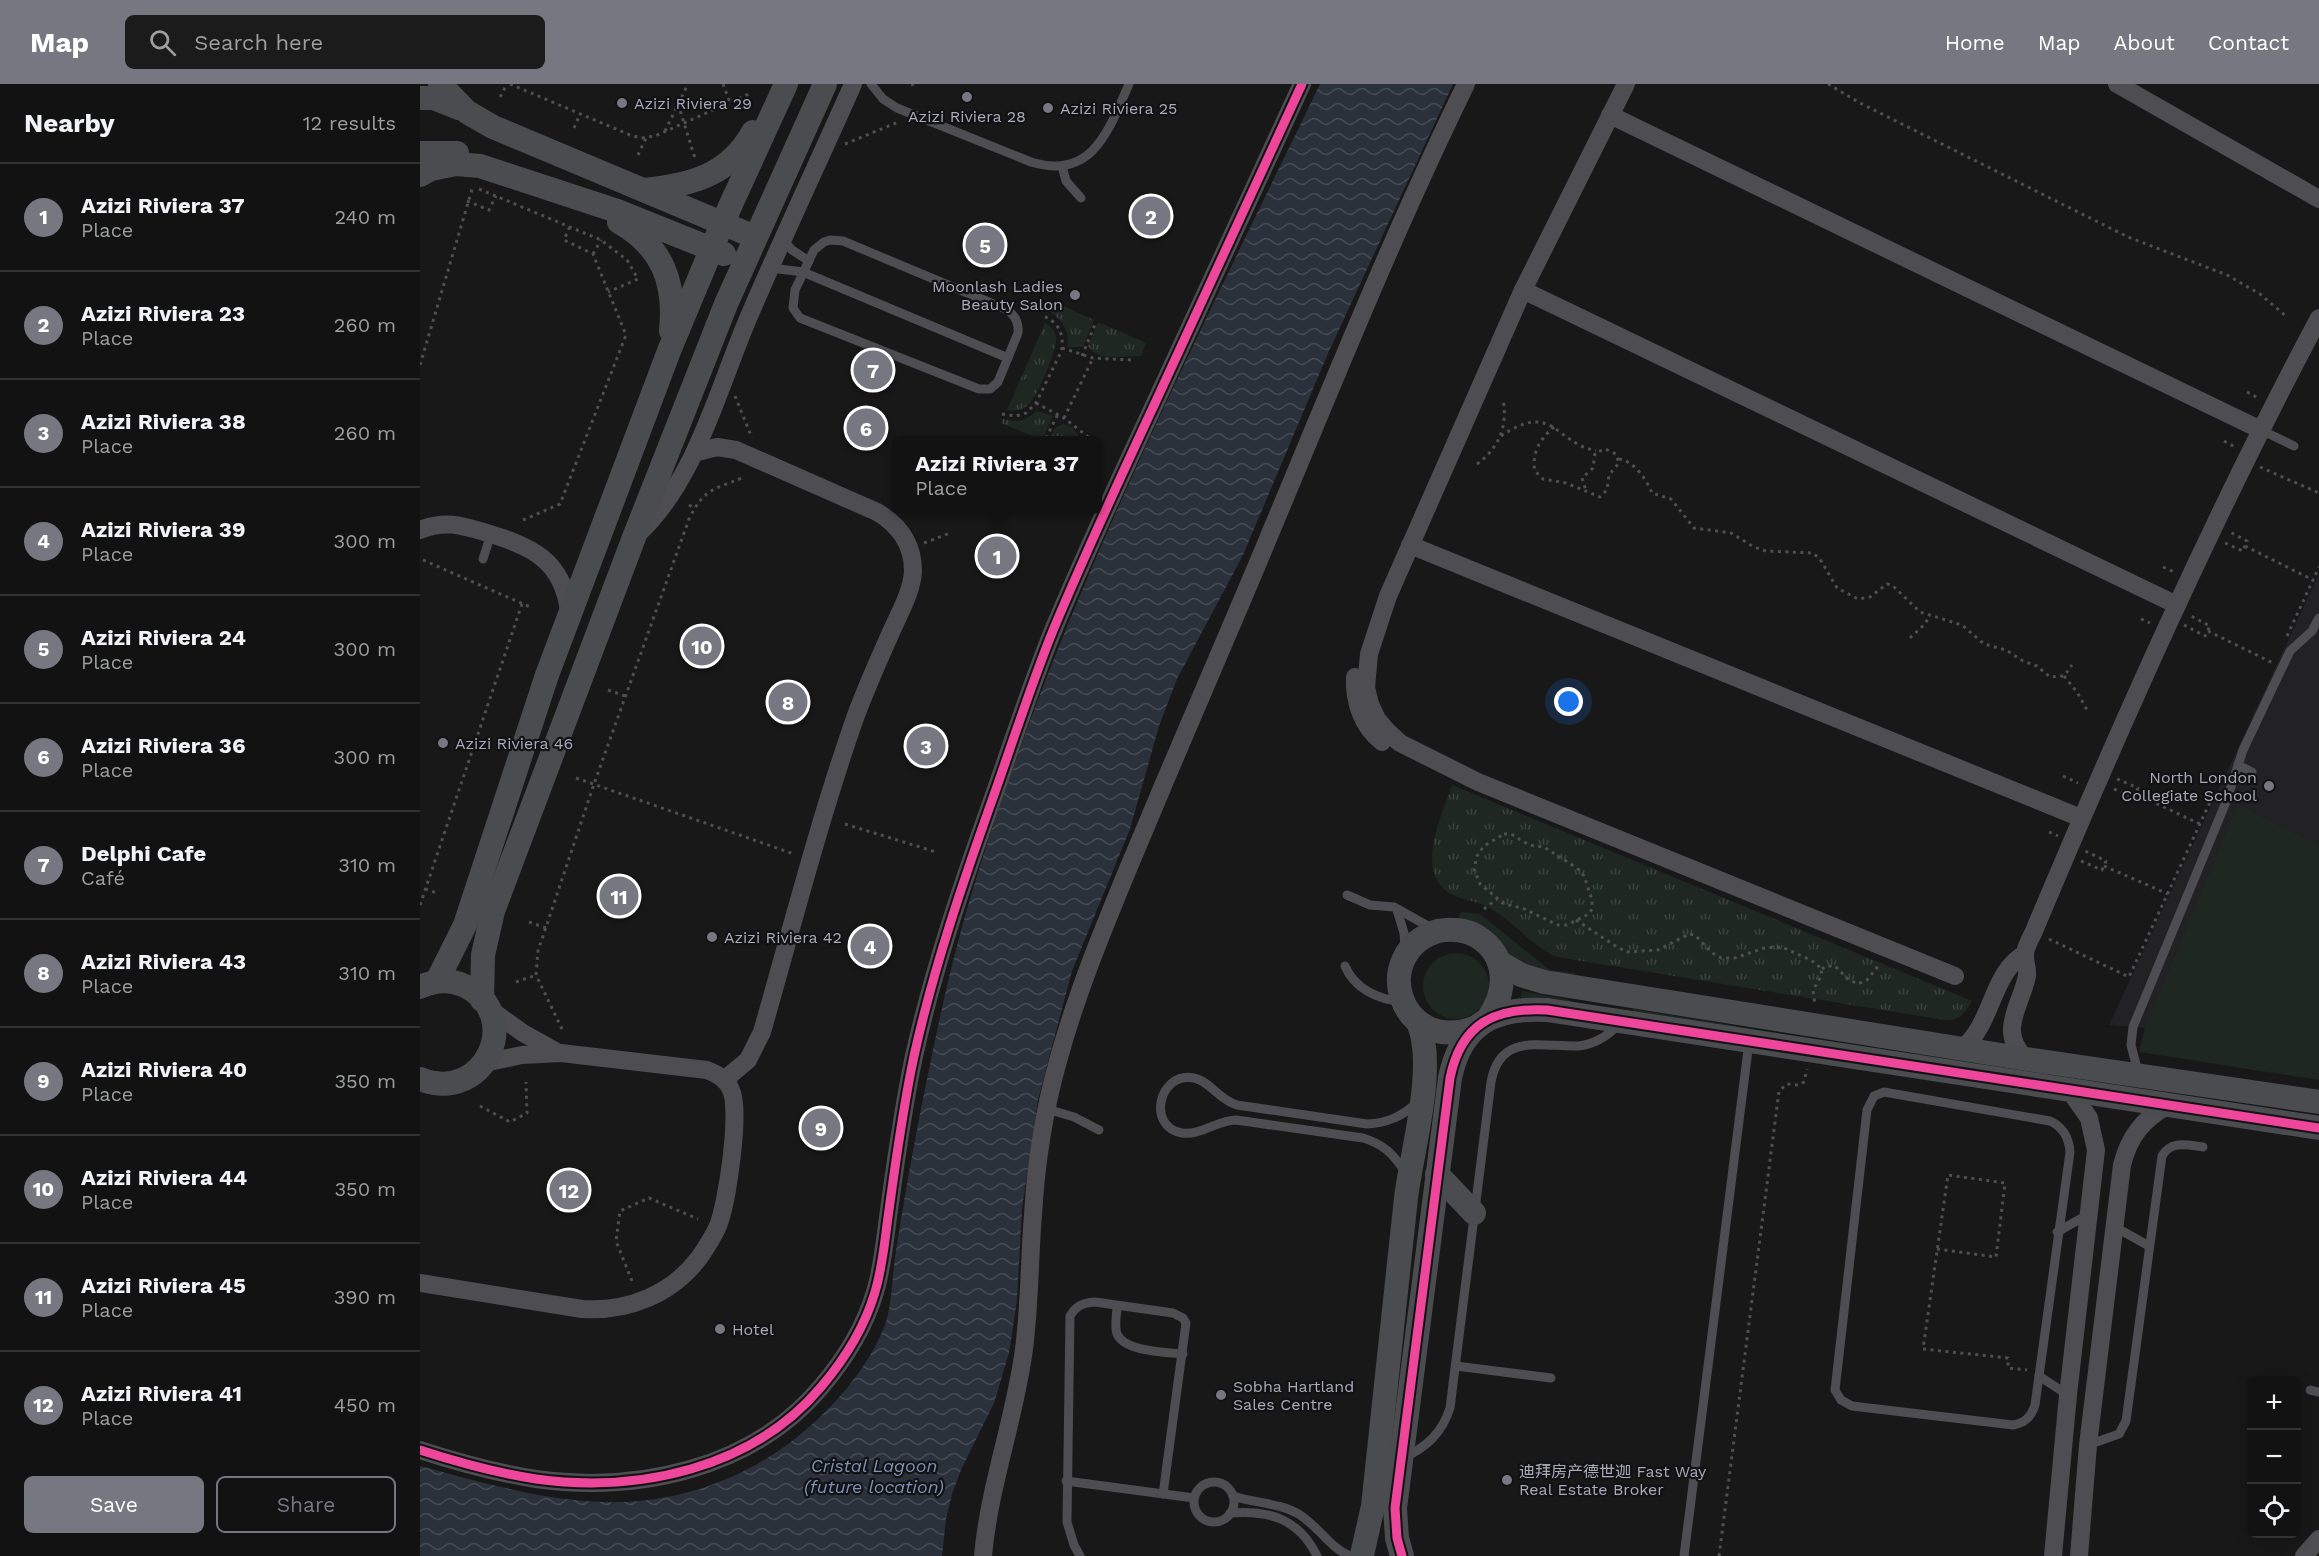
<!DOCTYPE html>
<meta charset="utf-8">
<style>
:root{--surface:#121212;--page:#1b1b1b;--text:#f1f3f6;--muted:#9c9e9f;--line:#313232;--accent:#767781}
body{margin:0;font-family:"Work Sans","Noto Sans SC",sans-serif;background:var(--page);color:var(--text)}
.controls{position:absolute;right:18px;bottom:18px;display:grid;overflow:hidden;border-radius:9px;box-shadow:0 3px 15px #0003}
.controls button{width:54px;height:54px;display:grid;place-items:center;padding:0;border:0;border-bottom:2px solid var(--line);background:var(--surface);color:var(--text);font:30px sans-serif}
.you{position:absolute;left:1149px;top:618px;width:21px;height:21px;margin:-15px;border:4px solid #fff;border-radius:50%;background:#1a73e8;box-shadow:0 0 0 9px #1a73e833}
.badge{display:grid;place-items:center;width:39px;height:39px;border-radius:50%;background:var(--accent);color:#fff;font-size:20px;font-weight:700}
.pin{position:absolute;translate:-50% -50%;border:3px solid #fff;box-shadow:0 2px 6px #0006}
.popup{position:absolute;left:472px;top:352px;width:210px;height:78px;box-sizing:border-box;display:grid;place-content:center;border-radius:9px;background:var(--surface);filter:drop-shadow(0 2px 4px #0005);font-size:20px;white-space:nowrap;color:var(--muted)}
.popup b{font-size:22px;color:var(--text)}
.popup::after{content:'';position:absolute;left:50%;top:100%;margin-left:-12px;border:12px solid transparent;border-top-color:var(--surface)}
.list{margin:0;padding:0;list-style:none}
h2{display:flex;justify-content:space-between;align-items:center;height:78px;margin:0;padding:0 24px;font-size:26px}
h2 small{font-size:20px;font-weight:400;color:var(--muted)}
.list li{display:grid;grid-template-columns:39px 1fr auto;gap:18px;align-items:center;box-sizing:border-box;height:108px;padding:0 24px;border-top:2px solid var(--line)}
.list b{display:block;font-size:22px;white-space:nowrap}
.list p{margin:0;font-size:20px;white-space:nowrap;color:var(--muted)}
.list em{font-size:20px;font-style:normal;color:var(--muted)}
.actions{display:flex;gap:12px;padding:18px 24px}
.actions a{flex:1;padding:14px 0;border:2px solid var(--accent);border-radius:9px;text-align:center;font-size:21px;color:var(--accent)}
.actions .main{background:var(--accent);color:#fff}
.icon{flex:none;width:33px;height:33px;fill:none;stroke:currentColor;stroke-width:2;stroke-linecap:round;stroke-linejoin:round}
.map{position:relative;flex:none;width:1899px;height:1472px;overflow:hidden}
header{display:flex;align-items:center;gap:36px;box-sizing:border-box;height:84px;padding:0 30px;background:var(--accent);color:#fff}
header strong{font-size:28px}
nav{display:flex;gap:33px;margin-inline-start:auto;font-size:21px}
.search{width:420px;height:54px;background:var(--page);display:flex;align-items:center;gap:15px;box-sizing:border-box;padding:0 21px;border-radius:9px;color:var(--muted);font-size:22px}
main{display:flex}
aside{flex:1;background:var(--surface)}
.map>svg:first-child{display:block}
.built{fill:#222224}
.green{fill:#1f2722}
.park{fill:url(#park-tufts)}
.water{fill:url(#water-waves)}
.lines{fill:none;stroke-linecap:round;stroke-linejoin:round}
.path{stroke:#4e4e53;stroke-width:3;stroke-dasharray:3 4.5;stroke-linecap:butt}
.lane{stroke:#4d4d52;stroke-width:9}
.street{stroke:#4d4d52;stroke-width:18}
.secondary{stroke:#4b4c50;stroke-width:24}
.cycleway-casing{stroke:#121214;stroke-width:13}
.cycleway{stroke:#ed469a;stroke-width:9}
.poi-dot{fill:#767781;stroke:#121214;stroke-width:2}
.labels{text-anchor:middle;stroke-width:4.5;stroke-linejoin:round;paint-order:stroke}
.poi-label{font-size:16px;fill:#a8aab9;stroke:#121214;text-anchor:start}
.water-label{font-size:18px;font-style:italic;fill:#7d92b6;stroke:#121214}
</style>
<header>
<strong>Map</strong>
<div class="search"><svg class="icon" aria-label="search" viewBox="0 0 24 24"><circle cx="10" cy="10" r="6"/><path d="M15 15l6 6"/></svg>Search here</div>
<nav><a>Home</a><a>Map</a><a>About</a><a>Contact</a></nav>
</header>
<main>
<aside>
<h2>Nearby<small>12 results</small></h2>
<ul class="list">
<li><span class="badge">1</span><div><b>Azizi Riviera 37</b><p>Place</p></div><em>240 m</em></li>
<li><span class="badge">2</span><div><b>Azizi Riviera 23</b><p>Place</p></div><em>260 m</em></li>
<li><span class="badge">3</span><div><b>Azizi Riviera 38</b><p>Place</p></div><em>260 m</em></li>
<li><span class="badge">4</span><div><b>Azizi Riviera 39</b><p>Place</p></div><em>300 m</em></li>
<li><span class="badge">5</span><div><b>Azizi Riviera 24</b><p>Place</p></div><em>300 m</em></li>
<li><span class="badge">6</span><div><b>Azizi Riviera 36</b><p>Place</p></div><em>300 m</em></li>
<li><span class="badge">7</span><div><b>Delphi Cafe</b><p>Café</p></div><em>310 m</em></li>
<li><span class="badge">8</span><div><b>Azizi Riviera 43</b><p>Place</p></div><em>310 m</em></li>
<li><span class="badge">9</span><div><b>Azizi Riviera 40</b><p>Place</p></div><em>350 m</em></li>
<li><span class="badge">10</span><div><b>Azizi Riviera 44</b><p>Place</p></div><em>350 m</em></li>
<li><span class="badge">11</span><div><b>Azizi Riviera 45</b><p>Place</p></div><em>390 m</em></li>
<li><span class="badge">12</span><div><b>Azizi Riviera 41</b><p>Place</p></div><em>450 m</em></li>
</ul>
<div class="actions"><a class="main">Save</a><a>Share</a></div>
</aside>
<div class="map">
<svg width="1899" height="1472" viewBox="0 0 1899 1472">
<defs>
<pattern id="park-tufts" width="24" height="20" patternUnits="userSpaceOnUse" patternTransform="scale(1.5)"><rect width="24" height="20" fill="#1f2722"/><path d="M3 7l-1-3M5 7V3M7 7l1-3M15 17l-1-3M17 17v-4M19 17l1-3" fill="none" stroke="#3d4440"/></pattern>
<pattern id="water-waves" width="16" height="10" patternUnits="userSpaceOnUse" patternTransform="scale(1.5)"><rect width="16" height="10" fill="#2a313b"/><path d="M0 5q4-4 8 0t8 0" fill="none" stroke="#464c55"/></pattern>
</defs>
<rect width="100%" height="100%" fill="#181818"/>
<polygon class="built" points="1899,490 1899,972 1725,944 1689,941"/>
<g class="green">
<polygon points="1818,721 1899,761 1899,996 1719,968 1725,944"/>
<polygon points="1043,828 1060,830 1130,886 1154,889 1153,895 1115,889 1039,836 1040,829"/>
<circle cx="1036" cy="902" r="33"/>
<polygon points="1102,907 1150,916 1149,921 1100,918"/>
<polygon points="1213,925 1316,942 1315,948 1212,931"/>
</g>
<g class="park">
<path d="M634 218 674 236 663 263H647C650 248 643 236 630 228Z"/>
<path d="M678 238 726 259 721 272C705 272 677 278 668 262Z"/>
<path d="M625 239C631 242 635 246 636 253 638 264 617 313 609 320 603 326 595 328 587 326Z"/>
<path d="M616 327 633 332 622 356 581 339 583 335C596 339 606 337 616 327Z"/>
<polygon points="643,340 652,343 662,356 628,356 635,344"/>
<path d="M1032 701 1552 917C1545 929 1540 937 1525 936L1137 873C1112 862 1094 838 1070 824 1056 816 1036 816 1024 805 997 782 1023 728 1032 701Z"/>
</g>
<path class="water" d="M900 0H1033L909 267 823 471 757 595 739 642 710 745 652 887 618 1016 602 1125 597 1216 589 1269 574 1319 541 1386 532 1410 526 1435 522 1472H0V1382C60 1398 121 1416 183 1418 265 1421 345 1388 403 1330 428 1306 454 1272 466 1238 472 1218 472 1194 475 1173 482 1127 490 1081 499 1035 513 965 527 894 547 825 631 537 770 269 900 0Z"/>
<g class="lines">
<g class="path">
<polyline points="90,0 210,51 221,54 235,52 329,10"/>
<polyline points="303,0 310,19"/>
<polyline points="492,0 493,2"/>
<polyline points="1408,0 1440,19 1708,153 1807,191 1840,210 1867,233"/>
<polyline points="80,13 87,0"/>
<polyline points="258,20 275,74"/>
<polyline points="154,44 160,30"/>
<polyline points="245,47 268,0"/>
<polyline points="425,60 476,39"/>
<polyline points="218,71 226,54"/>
<polyline points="59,105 181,156 207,176 218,195 188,208"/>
<polyline points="47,117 69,126 76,112"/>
<polyline points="173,170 181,156"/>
<polyline points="642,264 673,274 712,276"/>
<polyline points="662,272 676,238"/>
<polyline points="0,281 53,102"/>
<polyline points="1827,308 1838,314"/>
<polyline points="315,312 332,354"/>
<polyline points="616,319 644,334 672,356"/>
<path d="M582 330 596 332 606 329 616 319 641 268C645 252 639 238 623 232"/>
<polyline points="644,334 673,274"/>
<path d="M1134 343C1121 354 1111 369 1115 387L1123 395 1146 399 1180 413 1187 406 1189 391 1199 379 1196 370 1185 365 1175 369 1173 384 1162 394 1166 407"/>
<path d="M1081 352C1133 317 1133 357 1176 367"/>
<polyline points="626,354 638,330"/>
<polyline points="1804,357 1815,363"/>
<path d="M1199 375C1214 377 1227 396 1232 409L1251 415 1274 444 1311 449 1334 463 1346 467 1393 469 1400 475 1417 504 1438 515 1450 513 1467 500 1472 501 1500 528 1542 541 1564 560 1586 566 1603 577 1617 582 1630 593 1644 592 1652 581"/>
<path d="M1057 380C1079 364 1088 342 1083 315"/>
<polyline points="1840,383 1899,409"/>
<polyline points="269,421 274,424"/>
<polyline points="103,436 140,420 206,251 173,170 144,156 150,142"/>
<polyline points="504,459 530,449"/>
<polyline points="1805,459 1823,467 1827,457 1810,448"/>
<polyline points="1825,462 1893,496"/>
<polyline points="3,476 110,523"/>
<polyline points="1743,483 1754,488"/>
<polyline points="1721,535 1730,539"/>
<polyline points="1764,541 1785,552 1790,542 1771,532"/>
<polyline points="1788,547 1853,579"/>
<polyline points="1867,552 1899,483"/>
<polyline points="1490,554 1505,540 1510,531"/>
<polyline points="1644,592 1657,608 1667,626"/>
<polyline points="188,606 205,612"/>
<polyline points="1643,692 1658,699"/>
<polyline points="156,694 374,770"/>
<polyline points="1694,705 1714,714 1718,704 1697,695"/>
<polyline points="1716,710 1780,740"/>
<polyline points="425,740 516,768"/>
<polyline points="1629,748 1638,752"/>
<polygon points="1084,750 1091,750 1109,761 1124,763 1157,784 1164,792 1172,816 1172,825 1169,830 1147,841 1138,841 1102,824 1084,820 1060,800 1054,785 1057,772 1064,762"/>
<polyline points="1661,777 1682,786 1686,777 1665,767"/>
<polyline points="1684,782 1748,810"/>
<polyline points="5,805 17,809"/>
<polyline points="0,821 102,520"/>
<polyline points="1064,825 1077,815"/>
<polyline points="1156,836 1197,863 1207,868 1238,866 1269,850 1275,851 1291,868 1301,874 1315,874 1344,864 1355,863 1364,864 1391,876 1402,885 1400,894 1393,906 1395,921"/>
<polyline points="109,838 126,844"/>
<polyline points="1629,855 1709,893 1791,716"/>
<polyline points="1402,885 1406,882 1415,882 1429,896 1438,900 1447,896 1459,881"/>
<polyline points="96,898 116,891"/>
<path d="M142 945 116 891 118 867 174 700 269 435C284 405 292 406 322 394"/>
<polyline points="60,1022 90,1038 107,1029 106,998"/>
<polyline points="1517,1165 1576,1173 1585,1099 1528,1091 1503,1265 1588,1274 1588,1284 1607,1286"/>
<polyline points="212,1197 196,1157 200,1127 229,1114 278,1135"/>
<polyline points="1299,1472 1359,1007 1367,1000 1379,1001 1384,998 1387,985"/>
</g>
<g class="lane">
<path d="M451 0 463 15 477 24 611 78C673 97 689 45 709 0"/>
<polyline points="642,82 646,97 661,114"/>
<polyline points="363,156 372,166 389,177"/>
<path d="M410 156 423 157 583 224C594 229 599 237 598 249L578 298 570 305H559L380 234 373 224 375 206 394 166 404 158Z"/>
<polyline points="351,184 383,188 588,274"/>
<polyline points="1841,346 1874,362"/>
<polyline points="63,475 71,450"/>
<polyline points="1818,681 1832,688"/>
<polyline points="927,811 950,821 974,823 1015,846"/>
<polyline points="977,826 984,849 985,864"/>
<path d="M925 882C934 904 958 916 981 917"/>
<polyline points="1718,988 1711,961 1713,943 1806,718 1823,666 1870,567 1892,547 1899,534"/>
<path d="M1464 1008 1630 1037C1643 1043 1649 1053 1650 1068L1615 1321C1611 1333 1605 1339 1593 1341L1432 1322 1421 1316 1415 1306 1447 1026 1454 1012Z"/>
<polyline points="627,1025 654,1033 679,1046"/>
<path d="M985 1088C974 1071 964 1060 943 1054L816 1036C798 1036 780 1052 762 1049 726 1043 739 987 774 994 790 997 798 1015 817 1021L947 1040C968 1039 982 1032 997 1019"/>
<polyline points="1695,1143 1729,1162"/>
<polyline points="1637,1148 1669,1130"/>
<path d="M697 1222C697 1230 694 1242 697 1250 705 1268 746 1268 763 1270"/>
<polyline points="1036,1282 1131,1294"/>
<polyline points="1619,1292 1648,1311"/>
<polyline points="1890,1306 1899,1308"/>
<path d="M1668 1361 1699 1350 1706 1337 1742 1072C1751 1056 1767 1061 1783 1063"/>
<path d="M983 1374C1007 1363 1022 1349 1030 1324L1071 998C1080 948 1122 963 1158 962 1173 961 1188 952 1198 941"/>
<polyline points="646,1397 774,1414"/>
<circle cx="794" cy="1418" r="20"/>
<path d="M813 1412C834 1419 861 1419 880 1431 899 1443 909 1463 930 1472"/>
<path d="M810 1429C850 1426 879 1435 897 1472"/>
<path d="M660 1472 654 1461 647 1438 650 1232C656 1222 662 1219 675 1218L753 1229 763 1234 766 1239 743 1410"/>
<polyline points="1264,1472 1329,958"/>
</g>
<g class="street">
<polyline points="1206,0 1103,206 968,512 949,570 946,604 950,620 957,635 968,648 980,659 1058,698 1535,892"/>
<polyline points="1697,0 1899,115"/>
<polyline points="1190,31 1841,346"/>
<polyline points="1103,206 1757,521"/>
<path d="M274 369 297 363 316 366 457 428C479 441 493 460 493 487 492 507 480 528 472 546 459 575 446 604 435 634 399 737 372 843 342 948L328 976 304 996"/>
<path d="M0 446C23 436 41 441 64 448 110 462 143 475 149 528"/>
<path d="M218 450C275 397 297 308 327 237 361 157 398 79 433 0"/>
<polyline points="990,461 1661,734"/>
<path d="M935 593C934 618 942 642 962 658"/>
<polyline points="68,924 103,949 139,969"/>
<path d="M1543 964C1573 939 1572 887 1605 870"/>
<path d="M1606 975C1577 947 1601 922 1607 892 1608 884 1604 876 1605 869 1606 862 1611 854 1614 847 1701 640 1793 433 1899 234"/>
<path d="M0 1199 162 1225C207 1228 251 1211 279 1174 286 1164 293 1153 298 1142 307 1119 321 1027 311 1006 307 995 297 990 287 986L141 969 102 971 64 979"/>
<path d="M0 1366C37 1378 77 1389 116 1395 218 1409 332 1385 401 1303 424 1276 445 1242 455 1208 463 1182 465 1153 469 1126 476 1075 483 1023 494 972 514 882 544 795 575 708 594 654 612 598 634 544 666 468 701 392 736 317 785 212 833 106 882 0"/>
<path d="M563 1472C569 1404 593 1340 603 1272 610 1226 609 1178 613 1131 616 1079 624 1027 638 977 656 911 682 848 708 785 742 703 777 622 812 540 889 360 960 176 1046 0"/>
<polyline points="1633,1472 1648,1311 1676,1066 1669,1034 1650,1007"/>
<path d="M1659 1472 1668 1361 1702 1081C1709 1053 1723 1035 1747 1022"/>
<polyline points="1884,1472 1899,1455"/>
</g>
<g class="secondary">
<polyline points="20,0 47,28 73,43 335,153"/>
<polyline points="0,14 14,14 39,24"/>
<polyline points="0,69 37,69"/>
<polyline points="0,91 11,85 36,80 60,82 197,127 304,170"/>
<path d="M224 106C270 101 309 92 333 48"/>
<path d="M199 138C242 162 256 198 251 247"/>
<polyline points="1079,878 1101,891 1124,898 1606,975 1899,1018"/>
<polyline points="17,897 45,841 127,591 249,267 302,140 366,0"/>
<path d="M0 903C15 896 30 895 45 902 105 931 65 1021 0 995"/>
<polyline points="62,916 63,871 73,827 213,456 306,220 405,0"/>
<path d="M1054 944C978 971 949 868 1018 847 1031 844 1047 846 1058 853 1088 872 1087 907 1069 933"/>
<polyline points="1017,1090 1054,1129"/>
<path d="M942 1471 953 1422C964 1320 975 1217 986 1114 992 1065 1017 982 998 938"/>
<path d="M982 1472 977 1454 975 1424 1030 994C1041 940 1074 923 1127 926L1899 1044"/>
</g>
<defs>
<g id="cycleway">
<path d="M0 1366C37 1378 77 1389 116 1395 218 1409 332 1385 401 1303 424 1276 445 1242 455 1208 463 1182 465 1153 469 1126 476 1075 483 1023 494 972 514 882 544 795 575 708 594 654 612 598 634 544 666 468 701 392 736 317 785 212 833 106 882 0"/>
<path d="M982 1472 977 1454 975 1424 1030 994C1041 940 1074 923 1127 926L1899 1044"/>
</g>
</defs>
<use href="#cycleway" class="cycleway-casing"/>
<use href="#cycleway" class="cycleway"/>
</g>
<g class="poi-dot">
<circle cx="547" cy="13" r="6"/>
<circle cx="202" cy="19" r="6"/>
<circle cx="628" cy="24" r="6"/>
<circle cx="655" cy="211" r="6"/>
<circle cx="23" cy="659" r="6"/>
<circle cx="1849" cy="702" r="6"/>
<circle cx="292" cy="853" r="6"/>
<circle cx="300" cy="1245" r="6"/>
<circle cx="801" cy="1311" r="6"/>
<circle cx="1087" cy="1396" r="6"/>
</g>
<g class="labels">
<g class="poi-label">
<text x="214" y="25">Azizi Riviera 29</text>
<text x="640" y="30">Azizi Riviera 25</text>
<text x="547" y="38" text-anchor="middle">Azizi Riviera 28</text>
<text x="643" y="208" text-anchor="end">Moonlash Ladies<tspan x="643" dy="18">Beauty Salon</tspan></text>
<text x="35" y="665">Azizi Riviera 46</text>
<text x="1837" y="699" text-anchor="end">North London<tspan x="1837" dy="18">Collegiate School</tspan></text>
<text x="304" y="859">Azizi Riviera 42</text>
<text x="312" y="1251">Hotel</text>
<text x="813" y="1308">Sobha Hartland<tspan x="813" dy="18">Sales Centre</tspan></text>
<text x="1099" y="1393">迪拜房产德世迦 Fast Way<tspan x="1099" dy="18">Real Estate Broker</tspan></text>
</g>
<g class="water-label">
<text x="454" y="1388">Cristal Lagoon<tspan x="454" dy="21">(future location)</tspan></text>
</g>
</g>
</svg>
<div class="controls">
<button>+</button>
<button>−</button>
<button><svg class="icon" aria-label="locate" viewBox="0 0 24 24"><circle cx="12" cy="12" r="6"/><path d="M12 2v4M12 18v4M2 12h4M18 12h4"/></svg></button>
</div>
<div class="you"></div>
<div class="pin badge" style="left:577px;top:472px">1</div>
<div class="popup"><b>Azizi Riviera 37</b>Place</div>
<div class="pin badge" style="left:731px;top:132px">2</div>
<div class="pin badge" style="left:506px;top:662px">3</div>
<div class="pin badge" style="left:450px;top:862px">4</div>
<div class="pin badge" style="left:565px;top:161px">5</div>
<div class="pin badge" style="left:446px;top:344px">6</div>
<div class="pin badge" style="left:453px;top:286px">7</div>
<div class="pin badge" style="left:368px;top:618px">8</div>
<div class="pin badge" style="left:401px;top:1044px">9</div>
<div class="pin badge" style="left:282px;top:562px">10</div>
<div class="pin badge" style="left:199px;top:812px">11</div>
<div class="pin badge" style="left:149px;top:1106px">12</div>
</div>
</main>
